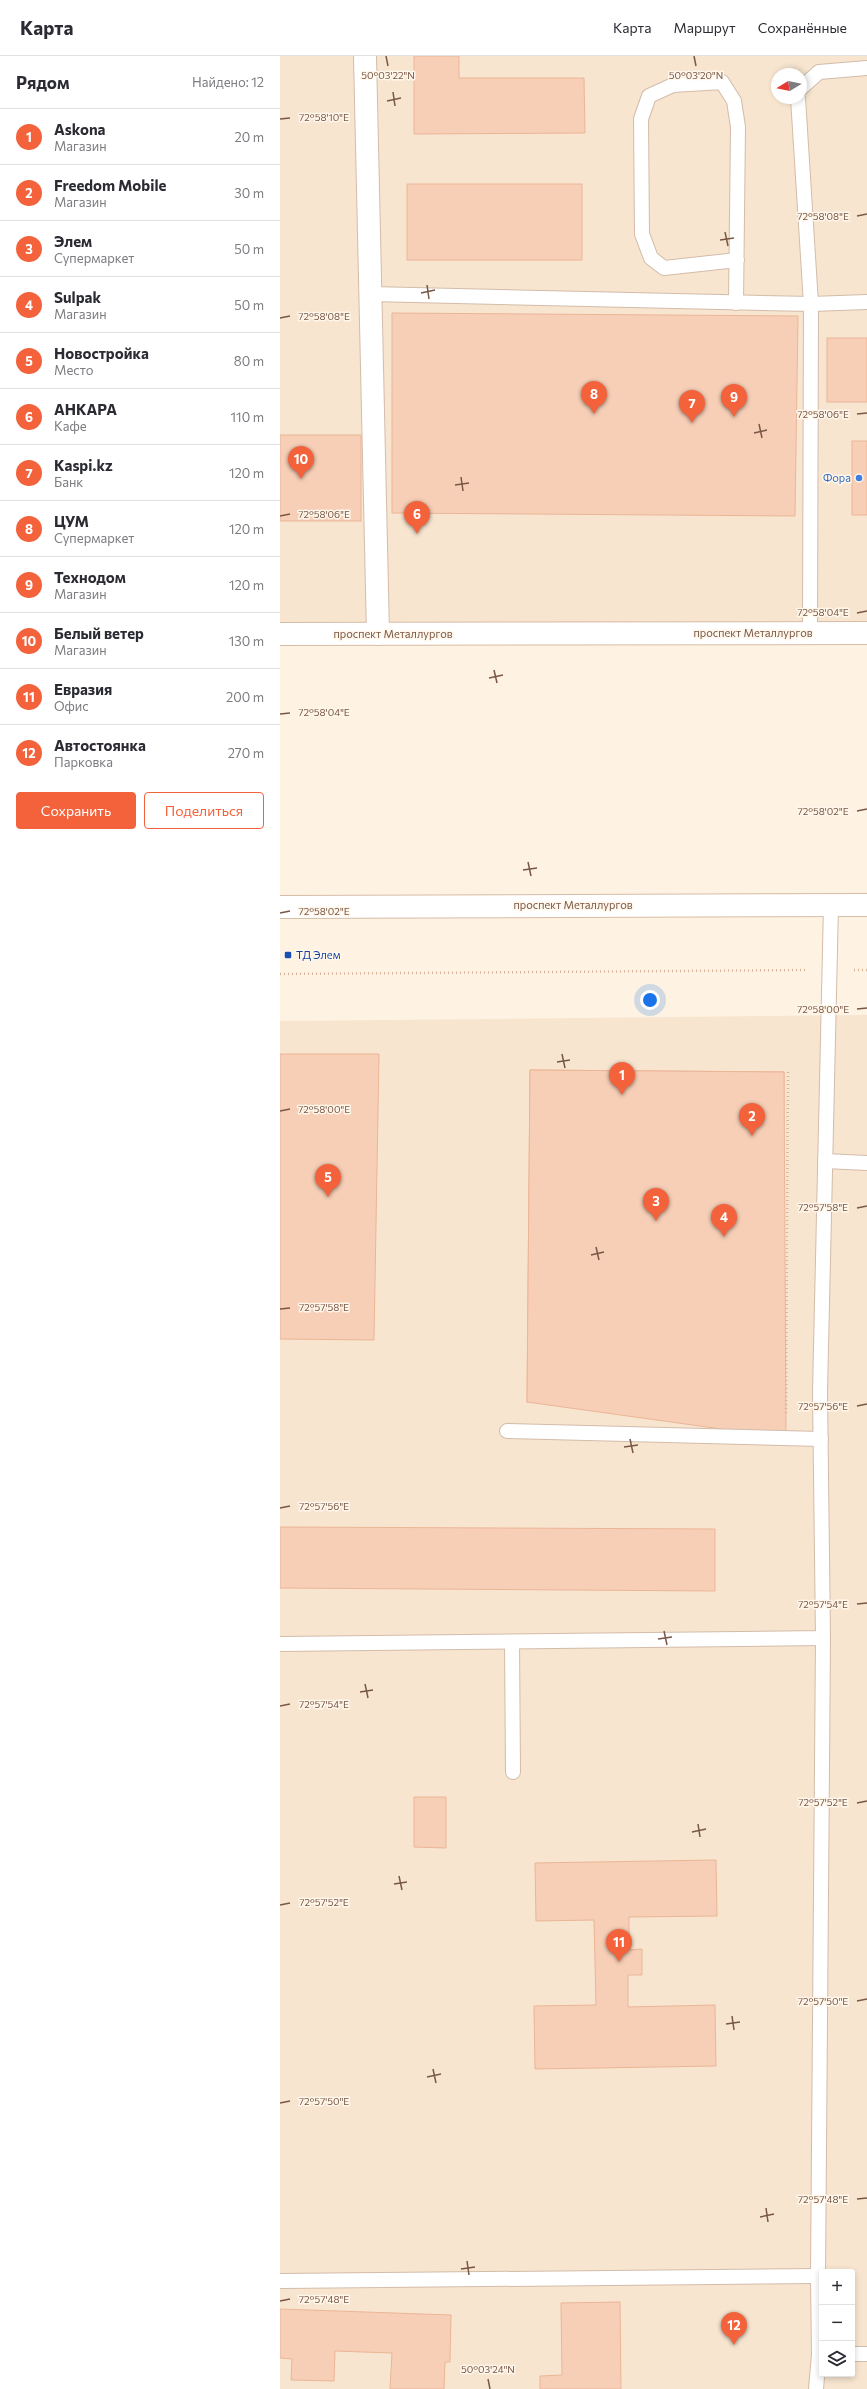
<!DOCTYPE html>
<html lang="ru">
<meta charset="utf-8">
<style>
:root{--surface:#fff;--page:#f7f7f7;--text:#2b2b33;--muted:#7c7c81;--line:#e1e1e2;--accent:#f4623b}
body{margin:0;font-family:Commissioner,sans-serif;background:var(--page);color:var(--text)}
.controls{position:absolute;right:12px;bottom:12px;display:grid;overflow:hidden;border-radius:4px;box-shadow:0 2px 6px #0003}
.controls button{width:36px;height:36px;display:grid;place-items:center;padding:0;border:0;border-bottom:1px solid var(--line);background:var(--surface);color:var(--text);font:20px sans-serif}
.compass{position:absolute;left:491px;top:12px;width:36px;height:36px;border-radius:50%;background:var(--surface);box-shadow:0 2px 6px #0003;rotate:260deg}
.you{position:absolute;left:370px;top:944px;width:14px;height:14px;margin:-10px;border:3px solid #fff;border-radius:50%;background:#1a73e8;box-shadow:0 0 0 6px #1a73e833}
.badge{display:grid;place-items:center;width:26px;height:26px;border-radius:50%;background:var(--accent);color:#fff;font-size:13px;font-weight:700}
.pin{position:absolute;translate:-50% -33px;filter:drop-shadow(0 1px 2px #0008)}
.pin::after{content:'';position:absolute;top:21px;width:14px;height:12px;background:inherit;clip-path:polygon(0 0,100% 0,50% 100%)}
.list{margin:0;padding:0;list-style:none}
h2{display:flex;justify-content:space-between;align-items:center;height:52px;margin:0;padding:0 16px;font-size:17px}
h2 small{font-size:13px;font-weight:400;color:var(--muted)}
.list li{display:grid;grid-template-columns:26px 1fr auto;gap:12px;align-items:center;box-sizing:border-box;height:56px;padding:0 16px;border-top:1px solid var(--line)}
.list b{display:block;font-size:15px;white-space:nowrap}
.list p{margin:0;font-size:13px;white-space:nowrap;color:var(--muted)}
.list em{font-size:13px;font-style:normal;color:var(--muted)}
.actions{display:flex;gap:8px;padding:12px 16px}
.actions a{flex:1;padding:9px 0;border:1px solid var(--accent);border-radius:4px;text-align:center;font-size:14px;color:var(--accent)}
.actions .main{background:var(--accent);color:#fff}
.icon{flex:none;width:22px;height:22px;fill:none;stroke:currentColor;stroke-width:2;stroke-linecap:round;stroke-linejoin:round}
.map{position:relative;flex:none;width:587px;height:2333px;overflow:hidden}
header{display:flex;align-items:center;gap:24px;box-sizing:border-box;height:56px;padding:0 20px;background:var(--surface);border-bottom:1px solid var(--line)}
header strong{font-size:19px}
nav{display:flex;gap:22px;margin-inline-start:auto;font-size:14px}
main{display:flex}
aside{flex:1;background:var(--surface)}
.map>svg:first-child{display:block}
.residential{fill:#f7e5d0;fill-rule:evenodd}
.building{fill:#f7cfb7;stroke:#ebb596}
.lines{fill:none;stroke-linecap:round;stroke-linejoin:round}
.service-casing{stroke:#d3bcaa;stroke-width:16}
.minor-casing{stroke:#d3bcaa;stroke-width:24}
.secondary-casing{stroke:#d6bca7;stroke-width:24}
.path{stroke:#dcb39a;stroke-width:2.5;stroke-dasharray:1 3;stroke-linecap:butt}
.service{stroke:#fff;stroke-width:14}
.minor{stroke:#fff;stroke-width:22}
.secondary{stroke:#fff;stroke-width:22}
.ticks{fill:none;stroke:#795746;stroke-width:1.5}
.shop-dot{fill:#3f7fe0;stroke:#fff7eb;stroke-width:1.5}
.transit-dot{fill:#1a4fb4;stroke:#fff7eb;stroke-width:1.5}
.labels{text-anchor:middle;stroke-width:3;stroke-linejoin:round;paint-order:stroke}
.shop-label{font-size:11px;fill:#366cbe;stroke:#fff7eb;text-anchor:end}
.street-label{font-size:11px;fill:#795746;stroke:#fff7eb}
.transit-label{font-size:11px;fill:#164399;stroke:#fff7eb;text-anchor:start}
.ticks-label{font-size:10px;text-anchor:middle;fill:#795746;stroke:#fff7eb;stroke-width:3;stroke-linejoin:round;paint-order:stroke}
</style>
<header>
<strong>Карта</strong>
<nav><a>Карта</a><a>Маршрут</a><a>Сохранённые</a></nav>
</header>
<main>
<aside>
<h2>Рядом<small>Найдено: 12</small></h2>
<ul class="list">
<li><span class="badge">1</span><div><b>Askona</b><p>Магазин</p></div><em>20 m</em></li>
<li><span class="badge">2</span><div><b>Freedom Mobile</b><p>Магазин</p></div><em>30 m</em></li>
<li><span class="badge">3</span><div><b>Элем</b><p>Супермаркет</p></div><em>50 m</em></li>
<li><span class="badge">4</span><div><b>Sulpak</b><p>Магазин</p></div><em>50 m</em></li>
<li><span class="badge">5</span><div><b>Новостройка</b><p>Место</p></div><em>80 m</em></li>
<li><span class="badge">6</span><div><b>АНКАРА</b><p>Кафе</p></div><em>110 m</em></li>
<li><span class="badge">7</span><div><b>Kaspi.kz</b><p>Банк</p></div><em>120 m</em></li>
<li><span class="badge">8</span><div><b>ЦУМ</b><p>Супермаркет</p></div><em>120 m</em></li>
<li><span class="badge">9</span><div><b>Технодом</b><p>Магазин</p></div><em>120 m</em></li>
<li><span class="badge">10</span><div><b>Белый ветер</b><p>Магазин</p></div><em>130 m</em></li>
<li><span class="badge">11</span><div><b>Евразия</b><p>Офис</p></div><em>200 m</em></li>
<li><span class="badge">12</span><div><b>Автостоянка</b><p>Парковка</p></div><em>270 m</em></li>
</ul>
<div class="actions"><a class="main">Сохранить</a><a>Поделиться</a></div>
</aside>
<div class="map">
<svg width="587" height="2333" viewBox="0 0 587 2333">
<rect width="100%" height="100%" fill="#fef3e2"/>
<g class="residential">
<path d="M0 0H587V577L0 578ZM497 18H521V42H497Z"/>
<path d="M587 959V2333H0V965ZM542 2216H572V2318H542Z"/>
</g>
<g class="building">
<polygon points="134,0 179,0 179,22 304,22 305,77 134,78"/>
<rect x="127" y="128" width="175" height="76"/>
<polygon points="112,257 518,260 515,460 112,457"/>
<rect x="547" y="282" width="40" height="64"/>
<rect x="0" y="379" width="81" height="86"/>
<rect x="572" y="385" width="15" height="74"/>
<polygon points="0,998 99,998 94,1284 0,1283"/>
<polygon points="250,1014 504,1016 503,1344 247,1346"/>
<polygon points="250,1014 504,1016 506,1382 247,1346"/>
<polygon points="0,1471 435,1473 435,1535 0,1532"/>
<polygon points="134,1741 166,1741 166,1792 134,1791"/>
<polygon points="436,1804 437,1860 349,1861 349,1894 362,1893 362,1919 348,1919 348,1951 435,1949 436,2010 255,2013 254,1950 316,1949 314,1864 256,1865 255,1807"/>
<polygon points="340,2246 341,2333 260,2333 260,2320 282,2319 281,2247"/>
<polygon points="0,2253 171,2259 170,2306 165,2306 164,2333 110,2333 112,2297 55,2295 54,2325 11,2324 12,2303 0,2302"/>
</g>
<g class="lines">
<defs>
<g id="service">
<polyline points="521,32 539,16 587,12"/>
<polyline points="518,42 531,248 587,246"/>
<polyline points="90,238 531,248 530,577"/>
<polyline points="456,247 458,71 454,45 442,26 393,29 369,40 361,63 362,178 371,202 384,212 457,204"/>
<polyline points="545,1105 587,1107"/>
<polyline points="227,1375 541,1383"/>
<polyline points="232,1586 233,1716"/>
<polyline points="0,1588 543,1582 540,1336 551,849"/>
<polyline points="0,2225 538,2220"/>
<polyline points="542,2298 539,2298 538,2220 543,1582"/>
<polyline points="572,2298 587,2298"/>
<polyline points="536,2333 539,2298"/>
</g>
<polyline id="minor" points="85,0 98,578"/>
<g id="secondary">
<polyline points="0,578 587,577"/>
<polyline points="0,851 587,849"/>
</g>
</defs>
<use href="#service" class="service-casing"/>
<use href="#minor" class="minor-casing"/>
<use href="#secondary" class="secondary-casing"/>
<g class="path">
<polyline points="574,914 587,914"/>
<polyline points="0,918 525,914"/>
<polyline points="506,1357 508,1016"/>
</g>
<use href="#service" class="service"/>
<use href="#minor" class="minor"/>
<use href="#secondary" class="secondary"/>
</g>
<path class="ticks" d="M106 0 108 10M414 0 416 10M113 36 115 50M107 45 121 42M0 63 10 62M577 160 587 158M445 176 448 190M440 184 454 182M147 229 149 243M141 237 155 234M0 262 10 260M577 358 587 357M479 368 482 382M474 377 487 374M181 421 183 435M175 429 189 427M0 460 10 458M577 557 587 555M214 614 217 627M209 622 223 619M0 658 10 657M577 755 587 753M248 806 251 820M243 814 257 812M0 857 10 855M577 953 587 952M282 998 285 1012M277 1006 290 1004M0 1055 10 1053M577 1152 587 1150M316 1191 319 1204M311 1199 324 1196M0 1253 10 1252M577 1350 587 1348M350 1383 353 1397M344 1391 358 1389M0 1452 10 1450M577 1548 587 1547M384 1575 387 1589M378 1583 392 1581M85 1628 88 1642M80 1636 93 1634M0 1650 10 1648M577 1747 587 1745M418 1768 420 1781M412 1776 426 1773M119 1820 122 1834M114 1828 127 1826M0 1849 10 1847M577 1945 587 1943M452 1960 454 1974M446 1968 460 1966M153 2013 156 2027M147 2021 161 2018M0 2047 10 2045M577 2143 587 2142M486 2152 488 2166M480 2161 494 2158M187 2205 189 2219M181 2213 195 2211M0 2245 10 2243M208 2323 210 2333"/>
<circle class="shop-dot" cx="579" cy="422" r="4"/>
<rect class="transit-dot" x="4" y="895" width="8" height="8" rx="2"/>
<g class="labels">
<g class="shop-label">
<text x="571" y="426">Фора</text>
</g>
<g class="street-label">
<text x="473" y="581">проспект Металлургов</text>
<text x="113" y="582">проспект Металлургов</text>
<text x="293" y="853">проспект Металлургов</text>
</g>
<g class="transit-label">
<text x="16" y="903">ТД Элем</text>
</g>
</g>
<g class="ticks-label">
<text x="108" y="23">50°03'22"N</text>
<text x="416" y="23">50°03'20"N</text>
<text x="44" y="65">72°58'10"E</text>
<text x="543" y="164">72°58'08"E</text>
<text x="44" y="264">72°58'08"E</text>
<text x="543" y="362">72°58'06"E</text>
<text x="44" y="462">72°58'06"E</text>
<text x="543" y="560">72°58'04"E</text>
<text x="44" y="660">72°58'04"E</text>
<text x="543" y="759">72°58'02"E</text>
<text x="44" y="859">72°58'02"E</text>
<text x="543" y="957">72°58'00"E</text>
<text x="44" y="1057">72°58'00"E</text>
<text x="543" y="1155">72°57'58"E</text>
<text x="44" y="1255">72°57'58"E</text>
<text x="543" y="1354">72°57'56"E</text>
<text x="44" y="1454">72°57'56"E</text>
<text x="543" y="1552">72°57'54"E</text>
<text x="44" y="1652">72°57'54"E</text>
<text x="543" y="1750">72°57'52"E</text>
<text x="44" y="1850">72°57'52"E</text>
<text x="543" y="1949">72°57'50"E</text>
<text x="44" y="2049">72°57'50"E</text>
<text x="543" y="2147">72°57'48"E</text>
<text x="44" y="2247">72°57'48"E</text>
<text x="208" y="2317">50°03'24"N</text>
</g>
</svg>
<div class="controls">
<button>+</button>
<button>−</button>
<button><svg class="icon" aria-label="layers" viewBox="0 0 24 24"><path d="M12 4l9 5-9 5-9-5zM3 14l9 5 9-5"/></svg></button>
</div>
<svg class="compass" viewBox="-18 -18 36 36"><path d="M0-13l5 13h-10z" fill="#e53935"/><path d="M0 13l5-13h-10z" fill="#7c7c81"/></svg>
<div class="you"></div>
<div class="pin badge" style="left:342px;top:1039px">1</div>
<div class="pin badge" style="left:472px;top:1080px">2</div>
<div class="pin badge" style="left:376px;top:1165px">3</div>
<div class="pin badge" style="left:444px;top:1181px">4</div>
<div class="pin badge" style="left:48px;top:1141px">5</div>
<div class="pin badge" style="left:137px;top:478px">6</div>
<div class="pin badge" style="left:412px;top:367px">7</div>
<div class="pin badge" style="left:314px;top:358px">8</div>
<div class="pin badge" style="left:454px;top:361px">9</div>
<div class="pin badge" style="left:21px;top:423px">10</div>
<div class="pin badge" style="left:339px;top:1906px">11</div>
<div class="pin badge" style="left:454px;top:2289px">12</div>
</div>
</main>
